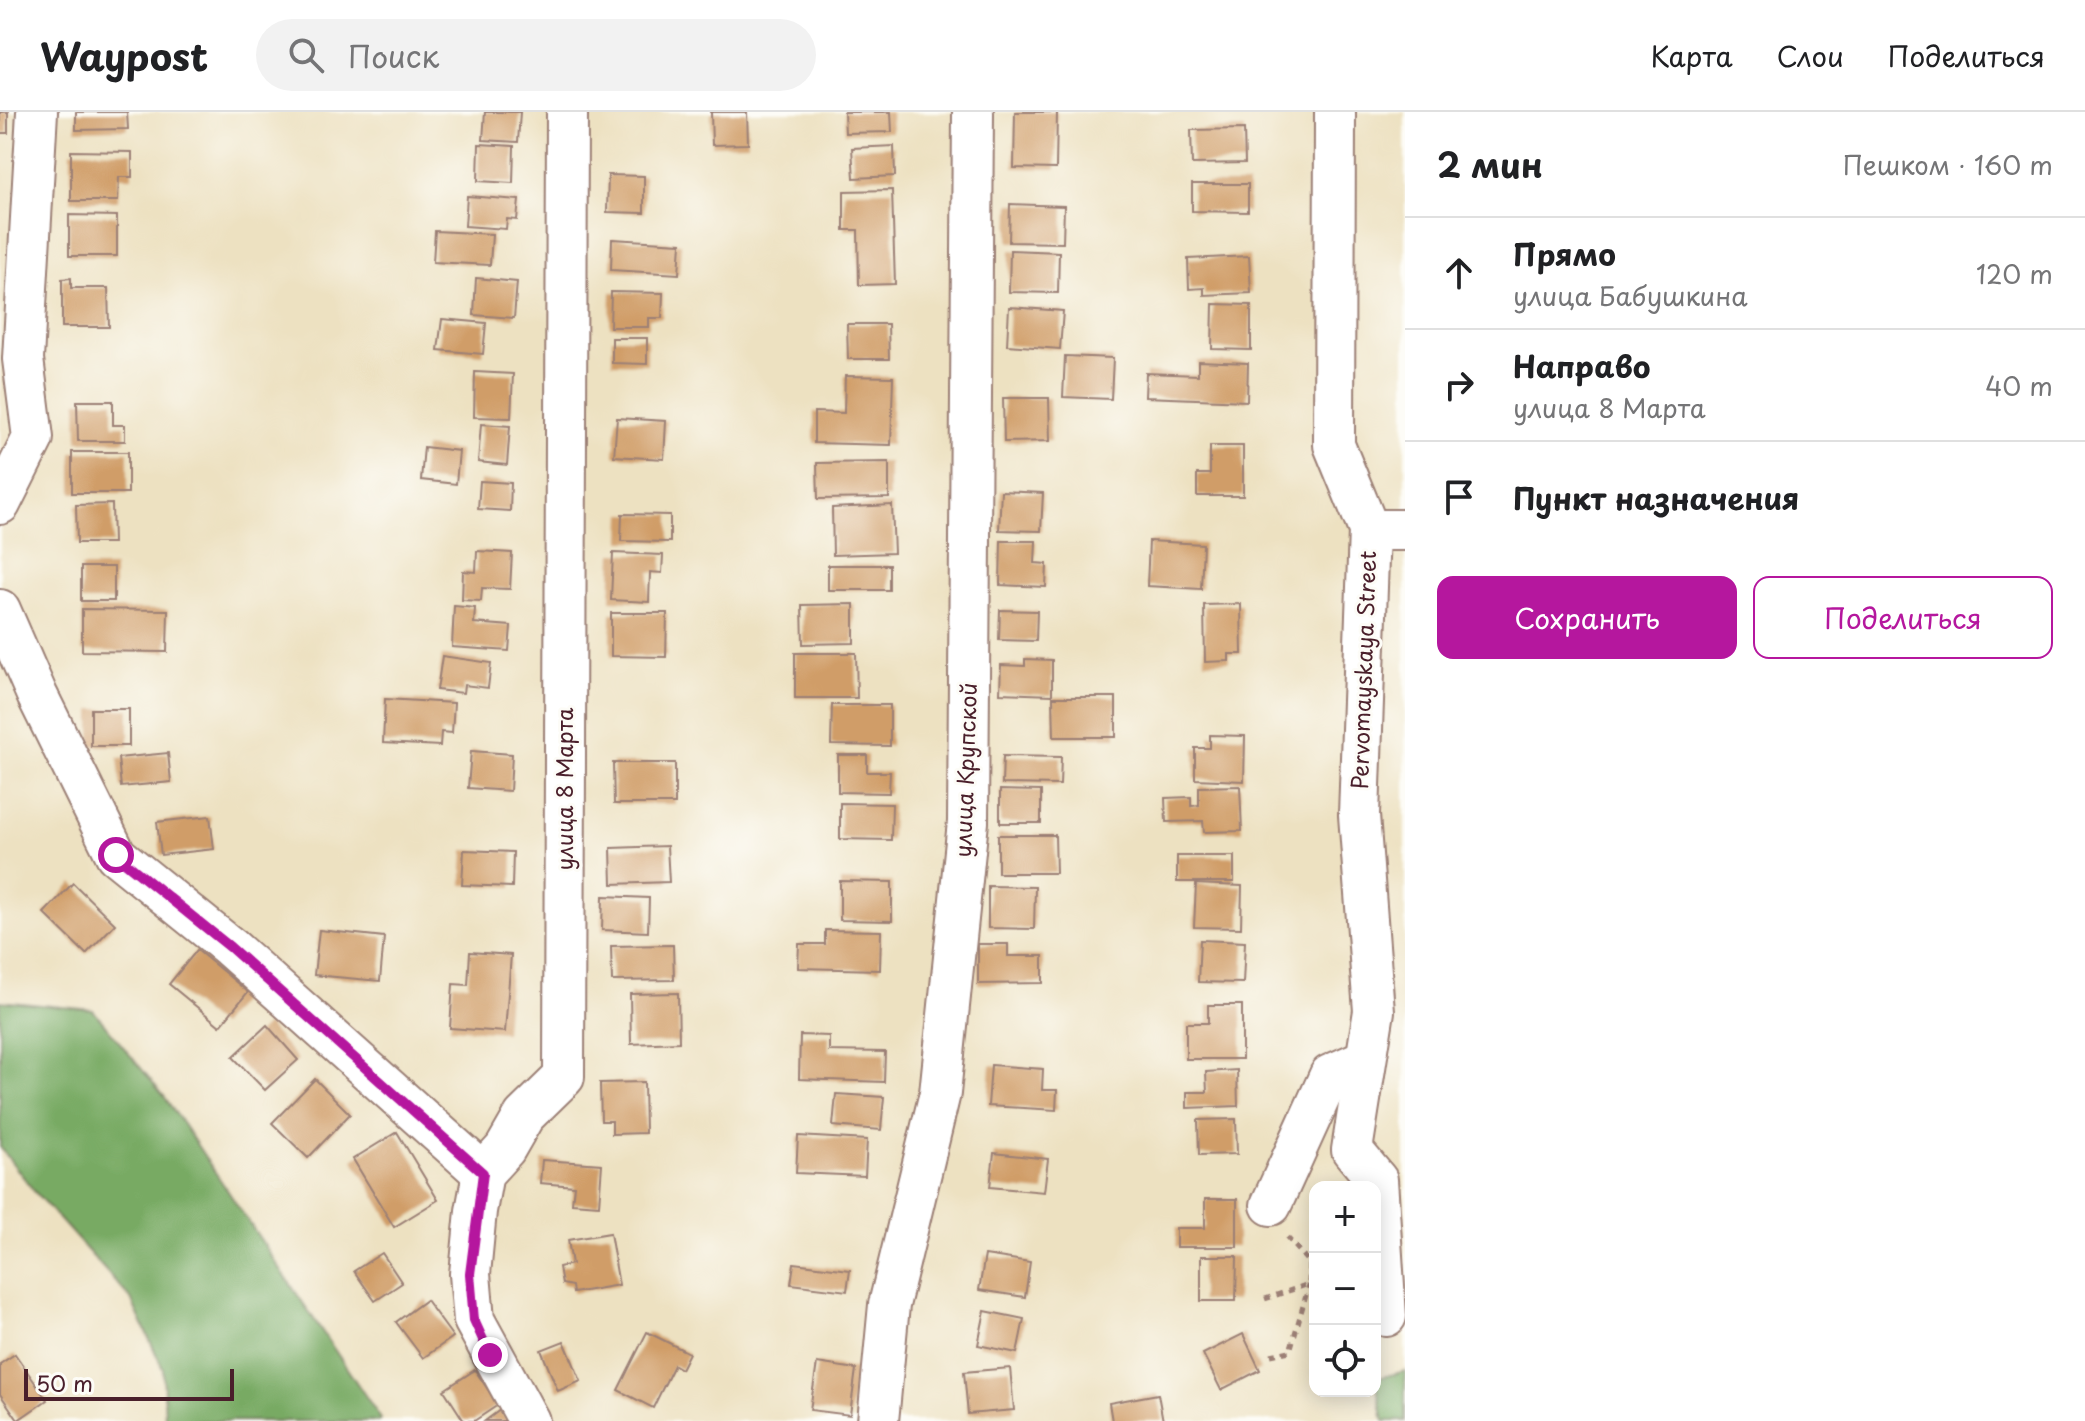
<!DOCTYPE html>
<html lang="ru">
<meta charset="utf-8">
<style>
:root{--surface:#fff;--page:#f2f2f2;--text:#202124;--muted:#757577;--line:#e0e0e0;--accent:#b5179e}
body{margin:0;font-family:"Playpen Sans",sans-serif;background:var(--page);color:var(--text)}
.controls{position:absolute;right:24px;bottom:24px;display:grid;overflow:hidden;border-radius:16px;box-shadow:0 4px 20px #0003}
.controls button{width:72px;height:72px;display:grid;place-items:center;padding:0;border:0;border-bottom:2px solid var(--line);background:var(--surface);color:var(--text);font:40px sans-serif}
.scale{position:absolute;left:24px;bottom:20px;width:210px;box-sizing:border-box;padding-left:8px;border:4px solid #4a1f2b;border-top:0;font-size:22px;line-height:28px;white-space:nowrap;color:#4a1f2b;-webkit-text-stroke:6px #fdfcf7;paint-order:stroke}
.stop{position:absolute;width:24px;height:24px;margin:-18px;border:6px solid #b5179e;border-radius:50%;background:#fff}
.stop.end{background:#b5179e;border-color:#fff;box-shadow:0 2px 8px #0008}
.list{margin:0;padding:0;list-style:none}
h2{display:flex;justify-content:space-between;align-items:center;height:104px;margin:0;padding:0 32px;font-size:34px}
h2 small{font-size:26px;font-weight:400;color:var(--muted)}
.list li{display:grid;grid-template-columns:52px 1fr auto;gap:24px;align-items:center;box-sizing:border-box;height:112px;padding:0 32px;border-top:2px solid var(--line)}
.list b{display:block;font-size:30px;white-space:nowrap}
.list p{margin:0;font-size:26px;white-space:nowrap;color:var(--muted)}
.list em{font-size:26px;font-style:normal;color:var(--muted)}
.actions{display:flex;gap:16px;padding:24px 32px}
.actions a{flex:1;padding:18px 0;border:2px solid var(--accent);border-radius:16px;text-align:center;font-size:28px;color:var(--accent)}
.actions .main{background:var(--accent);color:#fff}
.icon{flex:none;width:44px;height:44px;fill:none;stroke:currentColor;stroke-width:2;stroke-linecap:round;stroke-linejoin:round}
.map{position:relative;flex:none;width:1405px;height:1309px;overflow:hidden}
header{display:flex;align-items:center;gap:48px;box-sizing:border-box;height:112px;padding:0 40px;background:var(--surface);border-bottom:2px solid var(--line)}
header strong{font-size:38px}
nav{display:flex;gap:44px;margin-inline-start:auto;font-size:28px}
.search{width:560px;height:72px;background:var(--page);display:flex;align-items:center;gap:20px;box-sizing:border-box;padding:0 28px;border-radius:44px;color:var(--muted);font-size:30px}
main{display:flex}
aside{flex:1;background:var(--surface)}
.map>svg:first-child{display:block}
.forest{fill:#78aa64;stroke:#616448;stroke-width:2}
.building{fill:#d09d68}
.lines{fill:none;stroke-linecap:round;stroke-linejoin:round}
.minor-casing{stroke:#9c8076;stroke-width:44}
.path{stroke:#9c8076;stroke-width:5;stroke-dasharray:6 6;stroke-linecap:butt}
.minor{stroke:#fff;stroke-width:40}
.route{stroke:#b5179e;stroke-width:10}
.labels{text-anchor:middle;stroke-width:6;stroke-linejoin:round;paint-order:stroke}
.street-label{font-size:22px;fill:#4a1f2b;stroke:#fdfcf7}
</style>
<header>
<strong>Waypost</strong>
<div class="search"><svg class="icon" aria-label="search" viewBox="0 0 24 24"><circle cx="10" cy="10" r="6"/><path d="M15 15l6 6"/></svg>Поиск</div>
<nav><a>Карта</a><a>Слои</a><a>Поделиться</a></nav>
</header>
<main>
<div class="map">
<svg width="1405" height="1309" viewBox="0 0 1405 1309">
<rect width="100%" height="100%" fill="#fdfcf7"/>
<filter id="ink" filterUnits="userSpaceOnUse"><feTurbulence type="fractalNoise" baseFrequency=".0125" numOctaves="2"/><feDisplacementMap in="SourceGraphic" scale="16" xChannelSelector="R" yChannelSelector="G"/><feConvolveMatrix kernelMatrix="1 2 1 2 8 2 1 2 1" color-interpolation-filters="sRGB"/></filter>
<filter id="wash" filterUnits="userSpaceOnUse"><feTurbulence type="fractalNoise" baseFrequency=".006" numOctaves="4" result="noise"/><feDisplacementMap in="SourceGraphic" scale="32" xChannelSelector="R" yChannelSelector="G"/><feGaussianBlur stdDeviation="1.8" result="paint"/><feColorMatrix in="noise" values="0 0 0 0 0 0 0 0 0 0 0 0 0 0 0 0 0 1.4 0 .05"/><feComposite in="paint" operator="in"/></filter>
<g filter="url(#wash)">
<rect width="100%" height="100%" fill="#ede1c1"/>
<g class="forest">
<polygon points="0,889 93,898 164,984 381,1307 379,1309 165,1309 163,1257 131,1187 34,1079 0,1035"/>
<polygon points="1405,1259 1405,1309 1384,1309 1375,1267"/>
</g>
<g id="blocks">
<g class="building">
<rect x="0" y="0" width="8" height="21"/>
<polygon points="76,0 127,0 128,17 76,18"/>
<polygon points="485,0 520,0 518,30 483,28"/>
<polygon points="711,0 747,0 748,32 712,33"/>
<polygon points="844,0 891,0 892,20 845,21"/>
<polygon points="1015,0 1057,0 1056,57 1014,56"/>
<polygon points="1244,17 1245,51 1192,52 1191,18"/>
<polygon points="479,32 514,34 513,71 478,69"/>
<polygon points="894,34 895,64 854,66 852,36"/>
<polygon points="71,39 132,40 132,65 119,65 118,89 71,89"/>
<polygon points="608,63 644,64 644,101 607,100"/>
<polygon points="1192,72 1248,72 1248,100 1192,99"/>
<polygon points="892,78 895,172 859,173 858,118 844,118 844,79"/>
<polygon points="467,84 519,88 517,108 507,107 506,117 465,114"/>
<polygon points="1010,92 1064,94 1063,131 1009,130"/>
<polygon points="69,103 117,104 117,144 69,144"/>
<polygon points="435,119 492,122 490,153 433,150"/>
<polygon points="612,127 681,131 679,162 611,158"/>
<polygon points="1010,138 1059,140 1058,181 1009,180"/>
<polygon points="1249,144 1251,181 1204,183 1204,176 1189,177 1188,147"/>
<polygon points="71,166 71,176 108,176 109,215 62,215 62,167"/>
<polygon points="476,166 517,170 514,206 474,203"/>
<polygon points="611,180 663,181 662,206 649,206 649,215 610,215"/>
<polygon points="1213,192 1251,193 1251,238 1212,237"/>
<polygon points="1009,195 1063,199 1060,237 1007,233"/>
<polygon points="442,207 486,211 483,242 438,238"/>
<polygon points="847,212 888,212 889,247 848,247"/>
<polygon points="612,226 647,226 647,252 612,251"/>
<polygon points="1065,244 1113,246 1111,287 1063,285"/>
<polygon points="1198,249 1248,251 1247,289 1145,285 1146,261 1198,263"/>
<polygon points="475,260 513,262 511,306 474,305"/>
<polygon points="845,264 893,265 891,333 814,331 814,300 844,301"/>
<polygon points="1003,286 1049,286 1050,329 1004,330"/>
<polygon points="77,289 113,289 113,313 125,313 125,329 78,329"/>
<polygon points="617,306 666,309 664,347 614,344"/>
<polygon points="481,312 510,314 507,353 478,350"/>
<polygon points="1210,334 1243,334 1243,384 1197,384 1197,362 1210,362"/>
<polygon points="424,335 459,339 456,372 421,368"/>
<rect x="72" y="340" width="56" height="41"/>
<polygon points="889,350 889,386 818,387 817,351"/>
<polygon points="480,369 511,371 510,399 478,397"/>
<polygon points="1001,379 1043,381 1041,419 999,418"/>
<polygon points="112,392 113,431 77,431 76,393"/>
<polygon points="892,393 894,441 833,443 832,396"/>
<polygon points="622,402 670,403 670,430 621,429"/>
<polygon points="1001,429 1036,429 1035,451 1047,452 1046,475 1000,473"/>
<polygon points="1149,429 1203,432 1201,477 1147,474"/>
<polygon points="477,439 512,441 510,477 482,476 481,489 462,488 463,459 476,460"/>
<polygon points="613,441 663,443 662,461 650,460 649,490 611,488"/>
<rect x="828" y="453" width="61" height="25"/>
<rect x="81" y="455" width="33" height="34"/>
<polygon points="854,492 854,531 803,532 802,493"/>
<polygon points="1241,492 1242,542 1229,542 1229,549 1205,550 1204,493"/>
<polygon points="454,494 475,496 474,511 511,514 509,539 452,535"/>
<polygon points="82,497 168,498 167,540 82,539"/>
<polygon points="1000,498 1037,499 1036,529 999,528"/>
<polygon points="611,501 667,501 666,545 611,544"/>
<polygon points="795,541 856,541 857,586 795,586"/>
<polygon points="442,544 491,551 488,576 464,573 463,581 437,578"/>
<polygon points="1025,547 1052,548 1052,583 1000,581 1001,553 1025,554"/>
<polygon points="1053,585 1116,585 1116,625 1054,625"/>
<polygon points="385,587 454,591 452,621 441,620 440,634 383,631"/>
<polygon points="832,593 890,593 890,634 831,633"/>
<rect x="91" y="597" width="38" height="37"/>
<polygon points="1210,623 1245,624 1244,669 1195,667 1195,636 1210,636"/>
<polygon points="471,639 512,642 510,679 468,676"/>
<polygon points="168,641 171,670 121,675 118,646"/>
<polygon points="838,643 867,643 867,660 890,660 889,681 838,680"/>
<polygon points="1003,644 1061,645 1060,673 1002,672"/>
<polygon points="613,651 675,651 675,692 614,692"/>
<polygon points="1240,674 1242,719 1204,720 1203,709 1166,710 1165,686 1191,685 1191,694 1199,693 1199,675"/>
<polygon points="1000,678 1041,679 1041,711 1000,711"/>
<polygon points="840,691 892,692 891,728 840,727"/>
<polygon points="210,704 214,737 161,743 157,710"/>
<polygon points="998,723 1055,723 1056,761 998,761"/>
<polygon points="667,734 669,770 612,772 611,736"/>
<polygon points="464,738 513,740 512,775 462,773"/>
<rect x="1177" y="744" width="57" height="26"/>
<polygon points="840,769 892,770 892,809 840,808"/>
<polygon points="73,771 115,812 86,842 44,801"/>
<polygon points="1196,772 1242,774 1241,816 1194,815"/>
<polygon points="988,774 1035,775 1034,817 988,816"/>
<polygon points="603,784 649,786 648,820 602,818"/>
<polygon points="319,818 384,825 380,869 314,863"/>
<polygon points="825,818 881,819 880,858 798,856 799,832 825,832"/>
<polygon points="1200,828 1245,830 1243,871 1198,870"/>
<polygon points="978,832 1008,832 1008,844 1043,844 1043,871 978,872"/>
<polygon points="673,833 674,868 612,869 611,834"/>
<polygon points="197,838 248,880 220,914 169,872"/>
<polygon points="470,840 511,843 505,920 450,916 453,872 468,873"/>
<polygon points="678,881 679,930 631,932 630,882"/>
<polygon points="1208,893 1242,893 1242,947 1186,947 1186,911 1208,911"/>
<polygon points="267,913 298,948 265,978 233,945"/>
<polygon points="800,923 829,924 829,939 885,940 884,970 799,967"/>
<polygon points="991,953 1043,957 1042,978 1057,978 1056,998 988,994"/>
<polygon points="1237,958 1238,994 1187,996 1187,980 1207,980 1206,960"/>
<polygon points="315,967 350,1002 308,1046 272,1011"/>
<polygon points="644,970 645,1021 612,1022 612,1009 601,1009 600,971"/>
<polygon points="836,982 884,985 881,1018 833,1014"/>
<polygon points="1236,1007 1237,1042 1199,1043 1198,1008"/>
<polygon points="397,1020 438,1088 394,1115 353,1047"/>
<polygon points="798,1024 867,1028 865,1064 796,1061"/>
<polygon points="994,1041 1048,1047 1044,1080 990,1075"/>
<polygon points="542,1048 602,1052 599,1093 572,1091 574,1074 540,1071"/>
<polygon points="1205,1087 1237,1087 1237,1135 1176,1135 1176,1116 1205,1116"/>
<polygon points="610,1121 619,1173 573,1181 572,1174 562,1172 559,1155 572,1152 568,1128"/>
<polygon points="382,1141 402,1171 375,1189 354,1159"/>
<polygon points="985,1143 1030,1150 1025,1185 979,1178"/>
<polygon points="1201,1144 1237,1144 1236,1189 1201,1189"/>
<polygon points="794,1151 850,1158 847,1179 791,1172"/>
<polygon points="426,1188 453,1225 423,1246 396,1210"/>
<polygon points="985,1199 1024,1207 1017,1241 978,1233"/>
<polygon points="647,1220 689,1241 681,1257 674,1253 653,1296 618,1278"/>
<polygon points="1243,1222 1260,1258 1221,1278 1203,1242"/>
<polygon points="564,1229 581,1269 558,1279 541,1238"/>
<polygon points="15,1242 47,1288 18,1308 0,1282 0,1252"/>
<polygon points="817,1251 856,1257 850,1303 810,1298"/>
<polygon points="1010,1256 1014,1298 968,1302 964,1260"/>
<polygon points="475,1258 498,1293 474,1309 464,1309 444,1278"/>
<polygon points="1158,1282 1163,1309 1112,1309 1109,1291"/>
<polygon points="500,1298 508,1309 485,1309"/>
</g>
</g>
</g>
<g filter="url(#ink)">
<use href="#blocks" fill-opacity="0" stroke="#9c8076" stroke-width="2"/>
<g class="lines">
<defs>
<g id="minor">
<polyline points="1335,0 1334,333 1369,418 1359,703 1374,899 1352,1038 1377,1068 1386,1204"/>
<polyline points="0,392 33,326 23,247 37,0"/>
<polyline points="1369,418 1405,418"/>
<polyline points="0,498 37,583 116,743 230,835 483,1061"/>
<polyline points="1271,1093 1330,963 1366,947"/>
<polyline points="529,1309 474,1208 470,1162 476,1099 483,1061 505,1037 524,1004 564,965 567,0"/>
<polyline points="878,1309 889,1193 940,981 968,710 973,0"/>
</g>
</defs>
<use href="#minor" class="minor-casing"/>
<g class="path">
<polyline points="1265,1187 1309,1172 1310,1151 1284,1122"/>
<polyline points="1271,1243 1290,1239 1309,1173"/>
</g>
<use href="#minor" class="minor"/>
</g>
</g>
<g class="lines" filter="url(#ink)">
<polyline class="route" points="116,743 230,835 483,1061 470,1162 474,1208 490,1243"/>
</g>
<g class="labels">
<g class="street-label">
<text transform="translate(1364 558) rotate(-88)" y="8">Pervomayskaya Street</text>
<text transform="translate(966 658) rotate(-88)" y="8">улица Крупской</text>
<text transform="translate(565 677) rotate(-90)" y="8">улица 8 Марта</text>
</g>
</g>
</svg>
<div class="controls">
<button>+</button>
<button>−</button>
<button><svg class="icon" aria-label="locate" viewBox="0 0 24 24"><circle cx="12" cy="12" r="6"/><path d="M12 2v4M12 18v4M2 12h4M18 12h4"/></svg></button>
</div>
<div class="scale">50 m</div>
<div class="stop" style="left:116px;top:743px"></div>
<div class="stop end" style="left:490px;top:1243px"></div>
</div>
<aside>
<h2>2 мин<small>Пешком · 160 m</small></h2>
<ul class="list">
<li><svg class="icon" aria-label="ahead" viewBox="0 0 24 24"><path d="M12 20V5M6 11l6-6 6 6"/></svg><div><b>Прямо</b><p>улица Бабушкина</p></div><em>120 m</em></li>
<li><svg class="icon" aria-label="right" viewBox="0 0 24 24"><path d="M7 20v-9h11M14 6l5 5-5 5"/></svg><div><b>Направо</b><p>улица 8 Марта</p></div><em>40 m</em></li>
<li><svg class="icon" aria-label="arrive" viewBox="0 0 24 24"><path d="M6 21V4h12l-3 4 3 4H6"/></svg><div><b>Пункт назначения</b></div></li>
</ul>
<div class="actions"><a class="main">Сохранить</a><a>Поделиться</a></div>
</aside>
</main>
